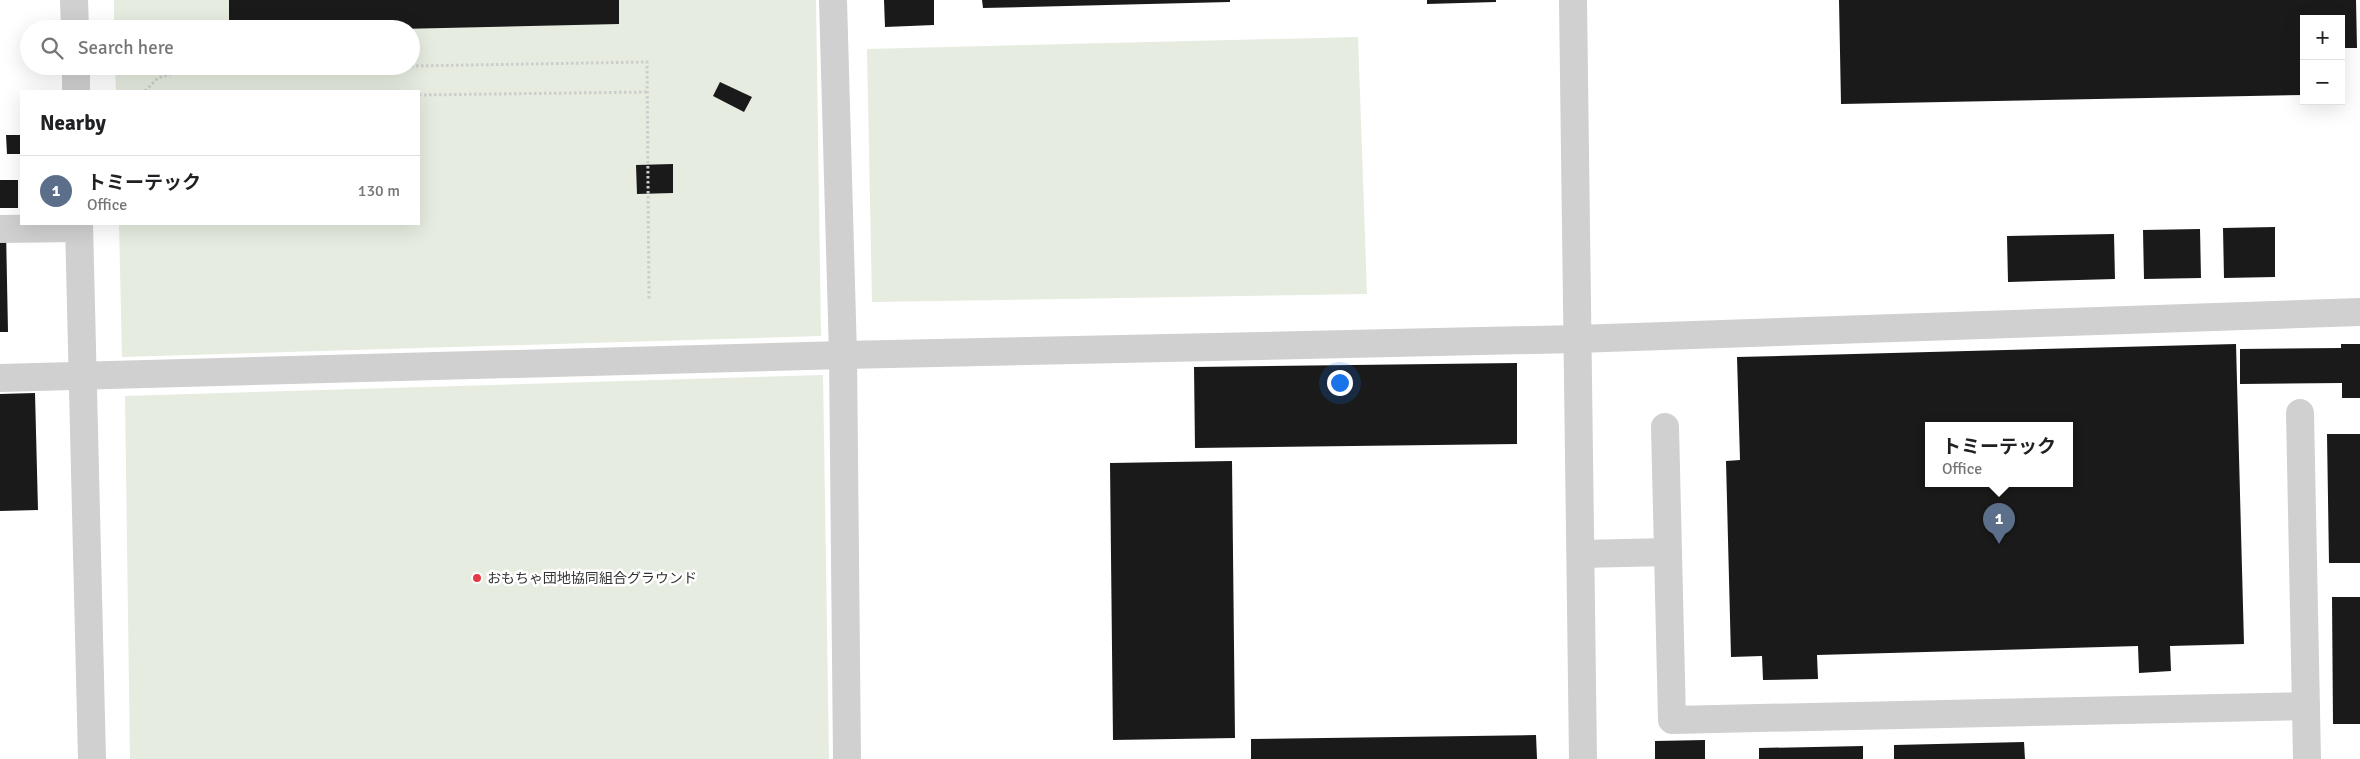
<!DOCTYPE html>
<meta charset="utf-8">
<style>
:root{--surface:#fff;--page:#f2f2f2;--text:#202124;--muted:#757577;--line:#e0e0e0;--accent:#e63946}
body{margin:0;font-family:Signika,"Noto Sans JP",sans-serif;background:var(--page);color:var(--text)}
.controls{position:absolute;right:15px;top:15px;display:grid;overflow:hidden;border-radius:0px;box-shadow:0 5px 20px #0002}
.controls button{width:45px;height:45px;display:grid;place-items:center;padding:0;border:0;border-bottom:1px solid var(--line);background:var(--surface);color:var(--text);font:25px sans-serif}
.you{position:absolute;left:1339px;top:382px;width:18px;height:18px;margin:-12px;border:4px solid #fff;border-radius:50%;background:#1a73e8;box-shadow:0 0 0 8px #1a73e833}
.badge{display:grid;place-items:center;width:32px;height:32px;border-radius:50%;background:var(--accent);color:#fff;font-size:16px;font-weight:700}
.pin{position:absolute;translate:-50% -41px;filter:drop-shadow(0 1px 2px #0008)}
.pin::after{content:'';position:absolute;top:26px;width:18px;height:15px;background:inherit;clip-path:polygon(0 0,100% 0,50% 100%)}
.popup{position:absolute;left:1925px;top:422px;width:148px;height:65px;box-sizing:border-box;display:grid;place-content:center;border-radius:0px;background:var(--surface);filter:drop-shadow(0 1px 4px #0005);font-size:16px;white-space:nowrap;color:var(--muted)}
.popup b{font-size:19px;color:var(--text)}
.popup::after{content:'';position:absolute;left:50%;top:100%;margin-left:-10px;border:10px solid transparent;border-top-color:var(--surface)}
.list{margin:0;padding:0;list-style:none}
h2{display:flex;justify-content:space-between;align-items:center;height:65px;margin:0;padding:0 20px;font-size:21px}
h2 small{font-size:16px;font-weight:400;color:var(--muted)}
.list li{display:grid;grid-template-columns:32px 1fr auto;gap:15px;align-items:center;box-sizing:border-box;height:70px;padding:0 20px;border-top:1px solid var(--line)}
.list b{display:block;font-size:19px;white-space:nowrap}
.list p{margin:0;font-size:16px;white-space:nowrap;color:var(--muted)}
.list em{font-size:16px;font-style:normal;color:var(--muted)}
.icon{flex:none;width:28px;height:28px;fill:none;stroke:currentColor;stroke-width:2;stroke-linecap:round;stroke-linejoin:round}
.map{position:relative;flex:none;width:2360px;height:759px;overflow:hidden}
.search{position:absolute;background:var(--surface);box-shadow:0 5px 20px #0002;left:20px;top:20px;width:400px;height:55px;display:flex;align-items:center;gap:12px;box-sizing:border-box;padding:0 18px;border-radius:28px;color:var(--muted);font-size:19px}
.panel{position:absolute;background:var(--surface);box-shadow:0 5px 20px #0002;left:20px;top:90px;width:400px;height:135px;border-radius:0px}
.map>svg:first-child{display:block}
.green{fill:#e6ecdf}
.building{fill:#1a1a1a;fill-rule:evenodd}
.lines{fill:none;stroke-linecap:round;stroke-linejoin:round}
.path{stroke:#cdcdcd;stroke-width:3;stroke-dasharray:2.5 2.5;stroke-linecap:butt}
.minor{stroke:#d0d0d0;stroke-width:28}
.poi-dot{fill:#e63946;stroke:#fff;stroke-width:2}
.labels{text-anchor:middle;stroke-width:5;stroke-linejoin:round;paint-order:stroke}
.poi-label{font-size:14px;fill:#333;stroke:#fff;text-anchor:start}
</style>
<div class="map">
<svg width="2360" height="759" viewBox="0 0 2360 759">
<rect width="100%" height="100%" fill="#fff"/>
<g class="green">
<polygon points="114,0 816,0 821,336 122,357 119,224 419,224 419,91 116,91 115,66 411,66 411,29 114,29"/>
<polygon points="1358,37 1367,294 872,302 867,49"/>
<polygon points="823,375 829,759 130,759 125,396"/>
</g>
<g class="building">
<polygon points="229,0 619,0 619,24 399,29 229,29"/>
<polygon points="884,0 934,0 934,25 885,27"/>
<polygon points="982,0 1230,0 1230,2 983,8"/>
<polygon points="1427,0 1496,0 1496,2 1427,4"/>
<polygon points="1839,0 2356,0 2357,48 2341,48 2341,19 2304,19 2304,95 1841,104"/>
<polygon points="720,82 752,97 744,112 713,96"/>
<polygon points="6,135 21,135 21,154 7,154"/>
<polygon points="673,164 673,193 637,194 636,165"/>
<rect x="0" y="180" width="18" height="28"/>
<polygon points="2275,227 2275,277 2224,278 2223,228"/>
<polygon points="2200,229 2201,278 2144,279 2143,230"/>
<polygon points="6,230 8,332 0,332 0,231"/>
<polygon points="2114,234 2115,279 2008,282 2007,236"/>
<path d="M2236 344 2244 644 2170 646 2171 671 2139 673 2138 646 1817 655 1818 679 1763 680 1762 656 1731 657 1726 461 1740 460 1737 357ZM1929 425H2069V483H1929Z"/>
<polygon points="2341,344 2360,344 2360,398 2342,398 2342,383 2240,384 2240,349 2341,348"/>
<polygon points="1517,363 1517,444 1195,448 1194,367"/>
<polygon points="35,393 38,510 0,511 0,394"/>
<polygon points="2327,434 2360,434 2360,563 2329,563"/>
<polygon points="1232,461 1235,738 1113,740 1110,463"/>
<polygon points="2332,597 2360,597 2360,724 2333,724"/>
<polygon points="1536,735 1537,759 1251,759 1251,739"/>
<polygon points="1705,740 1705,759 1655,759 1655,741"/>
<polygon points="2024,742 2025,759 1894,759 1894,745"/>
<polygon points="1863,746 1863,759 1759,759 1759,748"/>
</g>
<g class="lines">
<g class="path">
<polyline points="411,66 647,62 649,300"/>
<polyline points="145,91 158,78 184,70 373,66"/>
<polyline points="419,95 647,92"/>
</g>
<g class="minor">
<polyline points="74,0 75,29"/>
<polyline points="833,0 843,355 847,759"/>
<polyline points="1573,0 1583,759"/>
<polyline points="76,66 76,91"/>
<polyline points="79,224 92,759"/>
<polyline points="0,229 79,228"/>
<polyline points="0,378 843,355 1577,339 2360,312"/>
<polyline points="2300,413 2307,759"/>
<polyline points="1665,427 1672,720 2306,706"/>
<polyline points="1581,554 1668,552"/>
</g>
</g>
<circle class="poi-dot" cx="477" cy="578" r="5"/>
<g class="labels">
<g class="poi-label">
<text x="487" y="583">おもちゃ団地協同組合グラウンド</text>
</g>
</g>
</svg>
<div class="controls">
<button>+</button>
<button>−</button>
</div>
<div class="you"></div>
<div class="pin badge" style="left:1999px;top:544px;background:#5c6f8a">1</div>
<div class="popup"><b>トミーテック</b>Office</div>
<div class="search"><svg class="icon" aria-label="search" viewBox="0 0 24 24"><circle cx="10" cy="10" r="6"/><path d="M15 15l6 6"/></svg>Search here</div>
<section class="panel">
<h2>Nearby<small></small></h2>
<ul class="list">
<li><span class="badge" style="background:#5c6f8a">1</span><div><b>トミーテック</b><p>Office</p></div><em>130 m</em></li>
</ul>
</section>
</div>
